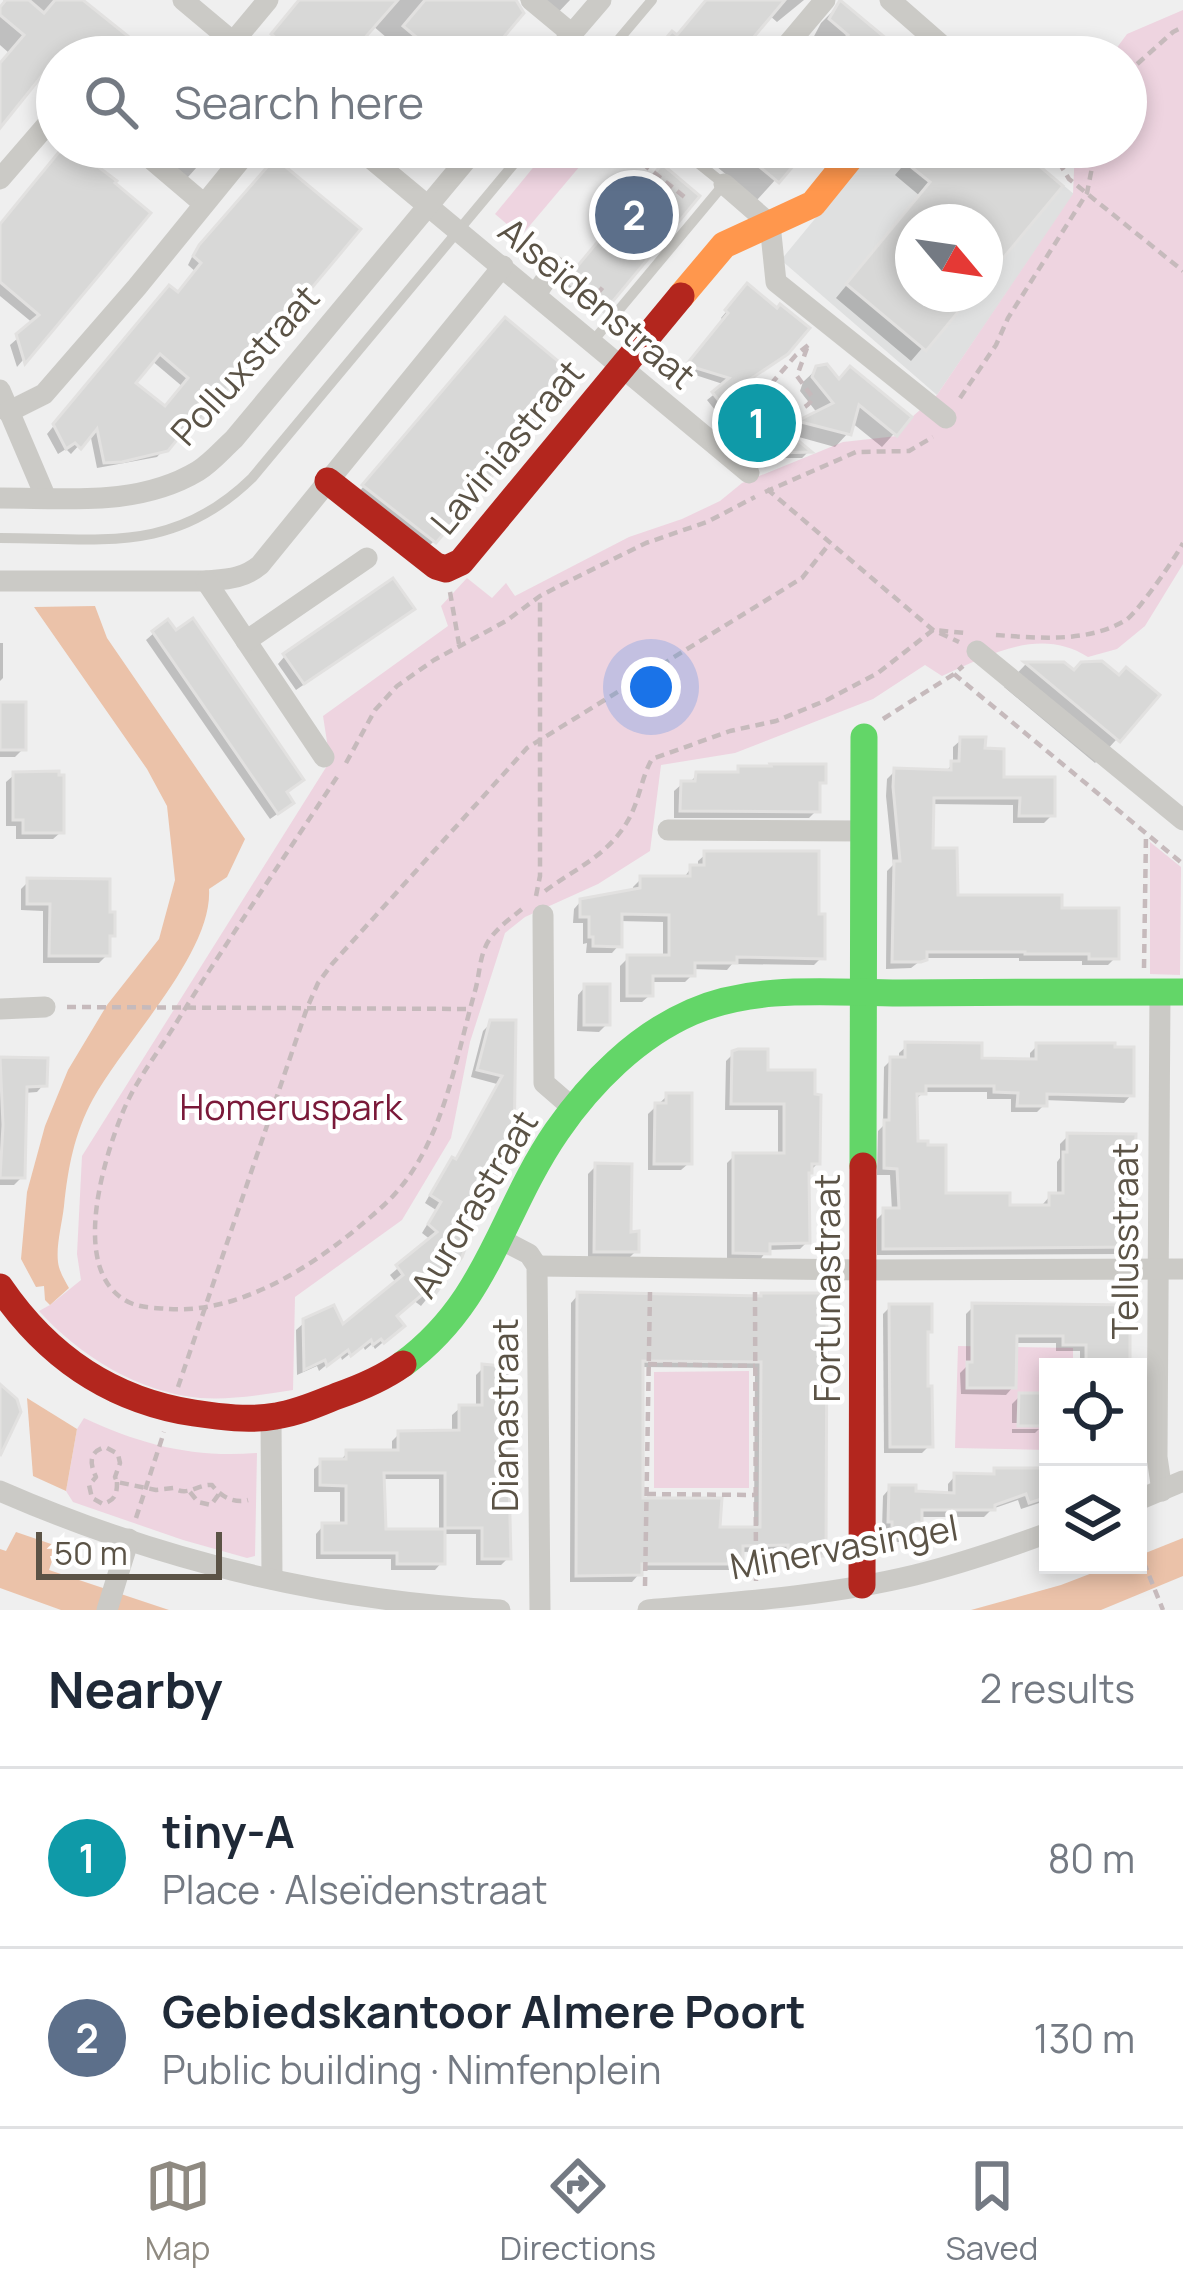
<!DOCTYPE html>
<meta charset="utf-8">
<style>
:root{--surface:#fff;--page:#f6f6f7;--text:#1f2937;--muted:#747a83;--line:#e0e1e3;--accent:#8f8a81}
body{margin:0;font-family:Manrope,sans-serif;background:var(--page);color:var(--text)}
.controls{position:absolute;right:36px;bottom:36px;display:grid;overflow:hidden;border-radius:0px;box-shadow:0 6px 18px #0003}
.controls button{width:108px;height:108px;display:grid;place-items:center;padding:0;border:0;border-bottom:3px solid var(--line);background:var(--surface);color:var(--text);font:60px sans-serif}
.compass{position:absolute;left:895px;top:204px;width:108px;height:108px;border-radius:50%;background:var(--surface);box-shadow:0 6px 18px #0003;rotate:119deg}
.scale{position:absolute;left:36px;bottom:30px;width:186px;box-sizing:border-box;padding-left:12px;border:6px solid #5b5346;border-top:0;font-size:33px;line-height:42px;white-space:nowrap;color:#5b5346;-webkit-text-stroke:9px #fff;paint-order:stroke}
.you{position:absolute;left:651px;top:687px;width:42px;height:42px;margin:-30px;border:9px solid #fff;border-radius:50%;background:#1a73e8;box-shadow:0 0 0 18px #1a73e833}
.badge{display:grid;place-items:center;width:78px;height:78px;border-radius:50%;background:var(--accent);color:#fff;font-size:39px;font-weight:700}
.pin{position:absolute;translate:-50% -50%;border:6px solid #fff;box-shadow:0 3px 12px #0006}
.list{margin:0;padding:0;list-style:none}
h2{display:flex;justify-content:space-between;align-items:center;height:156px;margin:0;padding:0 48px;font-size:51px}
h2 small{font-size:39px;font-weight:400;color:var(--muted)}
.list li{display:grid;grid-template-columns:78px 1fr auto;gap:36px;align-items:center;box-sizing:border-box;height:180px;padding:0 48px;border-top:3px solid var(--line)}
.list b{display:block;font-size:45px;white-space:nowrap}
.list p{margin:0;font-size:39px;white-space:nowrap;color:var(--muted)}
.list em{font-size:39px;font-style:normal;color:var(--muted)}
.icon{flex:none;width:66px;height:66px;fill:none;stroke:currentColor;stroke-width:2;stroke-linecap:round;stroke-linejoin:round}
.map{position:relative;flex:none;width:1183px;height:1610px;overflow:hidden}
.search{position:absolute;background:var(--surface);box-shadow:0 6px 18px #0003;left:36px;right:36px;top:36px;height:132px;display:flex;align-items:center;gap:30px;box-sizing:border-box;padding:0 42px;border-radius:66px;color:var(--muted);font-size:45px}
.sheet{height:516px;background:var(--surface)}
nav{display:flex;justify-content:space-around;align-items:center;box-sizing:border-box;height:168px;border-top:3px solid var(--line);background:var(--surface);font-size:33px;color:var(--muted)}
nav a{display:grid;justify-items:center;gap:6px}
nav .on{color:var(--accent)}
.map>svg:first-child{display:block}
.education{fill:#dfe0e0;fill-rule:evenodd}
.green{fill:#eed4e0}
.water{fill:#ebc2a9}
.shadow{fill:#0003;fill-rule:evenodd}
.building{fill:#d8d8d7;stroke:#e2e1e0;stroke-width:3;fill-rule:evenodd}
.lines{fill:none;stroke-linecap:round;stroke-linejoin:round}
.path{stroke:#c6babc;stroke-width:4.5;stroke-dasharray:9 6;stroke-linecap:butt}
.lane{stroke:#cbcac6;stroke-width:10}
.street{stroke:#cbcac6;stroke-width:21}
.fast{stroke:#63d668;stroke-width:27}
.slow{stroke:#ff974d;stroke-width:27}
.jam{stroke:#b3261e;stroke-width:27}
.labels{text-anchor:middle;stroke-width:9;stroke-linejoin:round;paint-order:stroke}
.street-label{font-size:36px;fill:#5b5346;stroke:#fff}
.park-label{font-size:36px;fill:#7a1939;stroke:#fff}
</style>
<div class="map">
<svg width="1183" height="1610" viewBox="0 0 1183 1610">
<rect width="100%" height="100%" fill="#efefef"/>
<path class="education" d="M874 147H1017L1074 194 937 395 781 260ZM913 222H985V294H913Z"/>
<g class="green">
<path d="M1183 10V564L1145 626 1117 649 1088 657C1040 626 989 655 942 676L925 665 873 699 735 753 661 765 650 851 598 884 525 917 505 933 470 1042 451 1138 402 1220 295 1297 293 1390C262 1395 232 1400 200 1398 138 1392 80 1356 39 1311L50 1305 81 1280 77 1254 82 1156 330 761 323 716 448 626 441 606 467 578 492 598 506 583 515 596 629 537 682 519 720 501 742 483 843 442 897 436 912 417 937 395 1073 194 1075 147H1126V57H1110L1127 34Z"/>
<polygon points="550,147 596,147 521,236 495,214"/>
<polygon points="1150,842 1181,867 1180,975 1150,974"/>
<polygon points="958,1346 1073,1348 1073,1367 1048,1367 1048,1450 955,1448"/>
<polygon points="749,1371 749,1488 654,1488 654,1372"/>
<path d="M84 1418C142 1445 193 1458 257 1453L255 1556 247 1558 183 1540 73 1502 66 1491 77 1429Z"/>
</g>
<g class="water">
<path d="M95 606 107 638 245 839 227 877 209 889C213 953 124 1042 93 1099 74 1134 68 1168 64 1206 62 1224 56 1245 58 1262 59 1271 65 1281 69 1288L50 1305 45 1300 44 1286 36 1287 21 1259 27 1192 45 1126 68 1070 107 1005 159 939 175 880 167 806 147 769 34 607Z"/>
<polygon points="27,1398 77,1429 66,1491 33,1476"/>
<polygon points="16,1532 57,1546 49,1570 169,1610 61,1610 0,1588 0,1549 6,1551"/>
<polygon points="1183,1538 1183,1576 1101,1610 971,1610 1061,1585 1113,1565 1138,1565 1138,1556"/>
</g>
<g class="shadow">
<polygon points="4,0 79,0 149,57 57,57 57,86 42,74 0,123 0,64 9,53 0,45 0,8"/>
<polygon points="301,0 515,0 483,57 409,57 372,25 347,54 351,57 268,57 259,50"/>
<polygon points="520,0 570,0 551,20"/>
<polygon points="705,0 804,0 777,22 769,15 733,57 650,57 675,37"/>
<polygon points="840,4 880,57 830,57 812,40 821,23"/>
<polygon points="65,147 147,214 17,367 10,345 34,324 0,296 0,227"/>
<polygon points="132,147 215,147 179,187"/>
<polygon points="376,147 403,147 391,160"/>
<polygon points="693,147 805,147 757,200"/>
<polygon points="919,147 1012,147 985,275 985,222 913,222 913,294 969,294 911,361 836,298 920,196 895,175"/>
<polygon points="662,168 696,196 599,312 565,284"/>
<path d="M268 169 356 230 195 422 188 430 184 426 157 457 97 468 90 433 71 454 66 449 58 454 47 434 162 296H177L196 272 188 265 192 257ZM151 360 183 387 164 410 132 383Z"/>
<polygon points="747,287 743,383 738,396 807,453 802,458 767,458 727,425 707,400 726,385 683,371 724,321 721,318"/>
<polygon points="493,333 434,541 422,553 353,499"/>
<polygon points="817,369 837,382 908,418 882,447 851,422 848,433 835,447 788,434 799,423 818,414 800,391 803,382"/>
<polygon points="403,616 296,690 278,664 285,656"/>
<polygon points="154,633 283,810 270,819 146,640"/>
<polygon points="0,643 3,643 3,678 0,681"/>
<polygon points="1025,665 1063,665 1073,673 1119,679 1156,696 1095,763 1004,687"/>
<polygon points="0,705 23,749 15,757 0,757"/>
<polygon points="961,740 982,751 1001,780 1052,815 1044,823 1013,823 1013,805 931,804 930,851 955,898 1059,911 1116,957 1108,965 1082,965 1082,961 1019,961 1019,958 924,958 911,968 886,969 887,871 893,865 886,796 887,779 895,771 944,773 953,764 953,747"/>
<polygon points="739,769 823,782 817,788 817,810 809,818 674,818 674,791 682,784 688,784 697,775 733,775"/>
<polygon points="14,775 61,832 53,839 16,839 16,826 6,826 6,782"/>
<polygon points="706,854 816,917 822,957 814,965 732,964 727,970 692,969 692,975 685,982 650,982 650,995 642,1002 620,1002 620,966 628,958 663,958 663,922 619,921 619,945 612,953 586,953 587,943 583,944 583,923 573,923 574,909 581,901 633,892 633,887 641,879 683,879 691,868 698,868 698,861"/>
<polygon points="29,881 112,934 107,940 107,955 99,963 43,963 43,911 21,910 21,889"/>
<polygon points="585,987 607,1024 599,1032 577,1031 578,995"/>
<polygon points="491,1023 513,1023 484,1192 446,1275 421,1306 413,1300 393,1316 394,1333 375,1349 372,1344 365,1350 362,1344 342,1360 340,1354 319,1371 317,1366 297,1375 296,1330 305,1322 341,1329 397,1284 390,1275 431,1240 422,1233 436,1210 425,1203 445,1168 454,1161 497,1084 471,1077 483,1031"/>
<polygon points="907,1046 979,1061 1030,1062 1030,1053 1037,1046 1131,1095 1124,1103 1044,1100 1044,1105 1037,1112 1011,1112 1011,1099 987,1099 987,1092 924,1092 914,1101 915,1144 943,1196 1007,1208 1043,1208 1043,1204 1050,1196 1057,1196 1057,1162 1060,1158 1060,1144 1068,1136 1131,1246 1123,1254 877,1255 877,1219 885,1211 892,1211 890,1175 877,1175 878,1131 883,1126 884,1067 891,1060 899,1060 899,1053"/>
<polygon points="733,1054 812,1097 818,1163 806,1175 807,1242 800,1249 767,1250 760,1260 727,1259 727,1163 734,1156 778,1156 778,1110 725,1110 726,1061"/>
<polygon points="0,1060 45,1061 44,1084 37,1092 24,1093 22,1177 14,1185 0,1185"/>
<polygon points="667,1096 689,1163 681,1170 648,1170 648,1114"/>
<polygon points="596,1166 636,1251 628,1259 588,1258 588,1174"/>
<path d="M578 1295 759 1299 823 1555 816 1562H782V1551L740 1552V1563L732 1570H639V1574L632 1582H570L571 1303ZM640 1367 755 1368 754 1530H717L640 1501Z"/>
<polygon points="974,1306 1021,1306 1127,1367 1080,1367 1080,1351 1056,1351 1056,1343 1014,1343 1013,1387 1006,1395 961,1394 960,1373 966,1367 966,1314"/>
<polygon points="890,1307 925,1334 930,1445 922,1453 884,1453 883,1314"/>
<path d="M483 1368 506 1480 508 1558 501 1565H476V1534H442V1562L435 1570H391V1559H316V1534L323 1526H340V1492H314V1469L322 1462H339L347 1453H392V1441L399 1434 452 1433V1415L460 1408H476V1375ZM381 1479H439V1532H383Z"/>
<polygon points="1020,1396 1048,1396 1048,1419 1044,1423 1012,1423 1012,1404"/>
<polygon points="1012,1429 1039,1429 1035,1433 1012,1433"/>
<polygon points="995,1471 1048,1474 1048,1500 1021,1509 1018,1500 992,1509 984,1517 919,1517 919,1521 913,1527 913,1534 905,1542 886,1542 886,1529 882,1529 883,1496 890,1488 913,1494 948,1496 948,1484 955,1476 989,1477"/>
</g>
<g class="building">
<polygon points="6,0 29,0 44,13 55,0 83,0 154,57 57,57 0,128 0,63 24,35 0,15 0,7"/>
<polygon points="299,0 398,0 348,57 299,57 271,34"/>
<polygon points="425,0 516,0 524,13 487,57 440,57 403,26"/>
<polygon points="706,0 785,0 737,57 650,57 672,31 677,35"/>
<polygon points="840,0 894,45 884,57 830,57 848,35 829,19"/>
<polygon points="63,147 72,147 117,181 115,183 151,213 25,364 16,334 39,315 0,282 0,224"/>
<polygon points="736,147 809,147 779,183"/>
<polygon points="918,147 1017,147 1063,186 985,280 985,222 913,222 913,294 973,294 926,351 846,284 930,182 905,162"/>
<path d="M275 158 361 229 198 424 193 420 168 451 122 462 104 463 97 429 81 449 75 443 66 449 53 424 169 285 178 292 201 263 193 256 199 245ZM160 354 188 378 165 406 136 383Z"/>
<polygon points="662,164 700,196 604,312 566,280"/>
<polygon points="747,283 777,308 780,304 810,328 788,354 746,382 750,388 742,394 812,452 774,453 733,419 712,392 729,378 686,365 728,313 725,310"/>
<polygon points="505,317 576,376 436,543 362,485"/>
<polygon points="827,364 839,379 850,366 912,417 897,436 859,405 851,435 797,421 833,403 812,377 816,366"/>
<polygon points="393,578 415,609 304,684 283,654"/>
<polygon points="193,618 304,780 287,792 294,803 278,814 152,631 168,619 176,630"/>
<polygon points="1102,661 1119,675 1126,667 1160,695 1120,742 1024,662 1064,662 1074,670 1081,662"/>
<rect x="0" y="702" width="26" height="48"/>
<polygon points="960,737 986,737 985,748 1004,749 1004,777 1055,777 1055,816 1019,816 1020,798 934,798 933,848 957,848 958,895 1062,895 1062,908 1119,908 1119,959 1089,959 1089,954 1025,954 1025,952 927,952 927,960 921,962 892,962 894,861 900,861 893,787 894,768 951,770 951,761 959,761"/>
<polygon points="770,764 826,764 826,783 820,783 820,812 680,811 681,781 695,781 696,772 738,772 738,766 771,766"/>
<polygon points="59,771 59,775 64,775 64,833 23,833 23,820 13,820 13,772"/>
<polygon points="704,851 819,851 819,914 825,914 825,959 737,957 737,963 695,963 695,976 653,976 653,996 627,996 627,955 669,955 669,915 622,914 622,947 593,946 593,937 589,937 589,917 580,917 580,899 640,888 640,876 690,876 690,865 704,865"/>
<polygon points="27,878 110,879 110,912 115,912 115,936 110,936 110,956 49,956 50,904 27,904"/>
<rect x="584" y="984" width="26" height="41"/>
<polygon points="490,1020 516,1020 514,1148 488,1191 491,1192 476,1220 462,1257 431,1300 423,1294 397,1316 405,1326 384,1343 381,1339 373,1345 371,1340 351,1356 348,1350 327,1366 325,1360 304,1370 303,1319 334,1305 343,1324 403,1275 396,1265 437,1232 428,1224 441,1202 430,1195 452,1157 456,1159 502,1076 477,1070"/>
<polygon points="905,1042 982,1043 982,1058 1036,1059 1036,1043 1115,1043 1115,1047 1134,1047 1134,1096 1047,1094 1047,1106 1017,1106 1018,1093 994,1092 994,1086 926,1086 926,1094 917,1094 918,1141 928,1141 928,1145 946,1145 946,1193 1010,1193 1010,1205 1049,1205 1049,1193 1063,1193 1063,1152 1067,1152 1067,1133 1136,1134 1134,1247 883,1249 883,1208 899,1208 897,1169 884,1168 884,1120 889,1120 890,1057 905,1057"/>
<polygon points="738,1049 768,1049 768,1070 815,1070 815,1094 821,1095 820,1164 812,1164 812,1173 809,1173 810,1243 770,1244 770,1254 733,1253 733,1153 784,1153 784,1104 731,1104 732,1051"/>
<polygon points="0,1057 48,1058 47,1086 27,1087 25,1178 0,1178 3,1125"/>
<polygon points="666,1093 692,1093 692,1164 654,1164 655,1103 666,1103"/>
<polygon points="595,1163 632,1164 631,1232 639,1231 639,1252 594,1252"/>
<path d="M577 1292 761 1296V1293H827L826 1556H788V1545L743 1546V1564H642V1575L576 1576ZM643 1361 761 1362 760 1527H720L722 1498H643Z"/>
<polygon points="972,1303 1130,1305 1130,1367 1086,1367 1086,1345 1063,1345 1063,1336 1017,1336 1016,1388 967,1388 967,1362 972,1362"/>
<polygon points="889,1304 932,1304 932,1332 928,1332 928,1386 932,1386 933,1447 890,1447"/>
<polygon points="482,1364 513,1367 513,1477 509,1477 511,1559 482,1559 482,1528 445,1528 445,1473 384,1473 386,1529 445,1529 445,1564 397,1564 397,1553 322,1553 322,1523 346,1523 346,1486 320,1485 320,1459 346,1459 346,1450 398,1450 398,1431 459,1430 459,1405 482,1405"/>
<polygon points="0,1384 17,1399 21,1412 0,1456"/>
<polygon points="1019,1393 1048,1393 1046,1426 1018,1426"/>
<polygon points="994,1468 1045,1468 1045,1472 1048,1471 1048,1497 1029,1503 1026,1494 995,1505 995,1510 922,1510 922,1523 916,1522 916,1535 892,1535 892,1522 888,1522 889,1485 916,1485 916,1491 954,1493 954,1473 994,1474"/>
</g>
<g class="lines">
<g class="path">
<polyline points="1126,74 1173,32 1183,27"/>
<polyline points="1059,147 1060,164 1069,179 1183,271"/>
<polyline points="642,163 687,199"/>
<polyline points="574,296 590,277"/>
<polyline points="587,306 603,287"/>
<path d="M807 348 797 376 813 398C807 408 801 410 790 411L772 396 771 384 796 355 812 342"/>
<polyline points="960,398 996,345 1008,318 1087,193 1096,147"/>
<polyline points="767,489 933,630 959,642"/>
<polyline points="765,492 856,452 909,451 933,437"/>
<polyline points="450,592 459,644"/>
<path d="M996 635C1039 638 1088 643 1126 620 1138 612 1176 557 1183 543"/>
<polyline points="954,674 1183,864"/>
<polyline points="883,719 954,674 963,666"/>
<polyline points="346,763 375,710 397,686 434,660 506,621 540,596 571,580 646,543 707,522 755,497"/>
<path d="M337 777C284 858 229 938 178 1020 160 1050 135 1081 122 1114 103 1161 67 1278 133 1304 144 1308 158 1308 169 1309 248 1314 328 1256 384 1205 442 1151 454 1065 475 991 480 974 479 956 489 940 498 927 511 918 522 909"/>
<path d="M545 891C575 869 608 855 627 822 639 803 641 778 652 759L730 731 776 721 827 700 878 673 933 630 966 633"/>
<polyline points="536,896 540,876 540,596"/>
<polyline points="1144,968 1146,835"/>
<polyline points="67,1007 469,1009"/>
<polyline points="755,1292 756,1581"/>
<polyline points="648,1364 755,1366"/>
<polyline points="178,1387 307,1008 318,983 332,964 527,748 802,578 830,543"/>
<path d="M117 1482C117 1495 115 1500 103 1504L92 1498 89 1485 96 1477C90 1464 88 1452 105 1447L118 1454 120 1463 115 1477 117 1482 156 1490 174 1488C188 1497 197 1484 212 1485 220 1496 234 1504 248 1500"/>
<polyline points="190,1492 198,1502 211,1505 219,1494"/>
<polyline points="647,1494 755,1495"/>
<polyline points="136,1518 164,1432"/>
<polyline points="1138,1548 1163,1610"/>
<polyline points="645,1586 650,1291"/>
</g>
<g class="lane">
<polyline points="604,57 652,0"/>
<polyline points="593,341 724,184 678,147"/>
<path d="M0 538C100 538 173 555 252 478L528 147"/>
</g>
<g class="street">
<polyline points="183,0 251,57"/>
<polyline points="531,0 572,34"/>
<polyline points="890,0 955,57"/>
<polyline points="233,42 268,0"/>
<polyline points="552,57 601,0"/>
<polyline points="777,57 825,0"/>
<polyline points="137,147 204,204"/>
<polyline points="357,147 749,473"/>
<polyline points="0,179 57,113"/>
<polyline points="724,184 770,224 776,282 946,418"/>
<polyline points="536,294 555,266"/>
<polyline points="0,390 46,498"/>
<polyline points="8,412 44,394 137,287 251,147"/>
<path d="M0 498C67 498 138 507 198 471 211 463 222 450 234 439L477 147"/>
<path d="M0 581H206C227 579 243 579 260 565L503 266"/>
<polyline points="206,581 324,757"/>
<polyline points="246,641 367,558"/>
<polyline points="977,651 1183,820"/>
<polyline points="668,830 864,831"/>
<polyline points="543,915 544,1083 574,1109"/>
<polyline points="1160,992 1157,1457 1162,1491"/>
<polyline points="0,1009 45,1007"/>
<polyline points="502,1240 529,1254 537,1266 540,1610"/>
<polyline points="537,1266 863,1270 1183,1269"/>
<polyline points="271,1417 272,1579"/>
<path d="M0 1491C158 1560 328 1601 500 1610"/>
<polyline points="1138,1500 1183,1481"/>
<polyline points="107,1610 129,1539"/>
<path d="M648 1610C737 1602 828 1596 915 1575 960 1564 1004 1549 1048 1533"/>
</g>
<g class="fast">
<polyline points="863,1166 864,737"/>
<path d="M403 1364C489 1301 500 1214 557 1131 591 1082 637 1036 692 1012 757 984 831 993 900 993 994 992 1089 992 1183 992"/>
</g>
<polyline class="slow" points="681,296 724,245 813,204 859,147"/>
<g class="jam">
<polyline points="328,481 436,566 446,569 461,562 681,296"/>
<path d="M0 1287C47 1356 110 1400 194 1413 221 1417 249 1421 276 1416 297 1413 317 1404 337 1396 360 1388 382 1379 403 1364"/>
<polyline points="862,1585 863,1166"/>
</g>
</g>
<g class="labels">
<g class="street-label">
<text transform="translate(597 303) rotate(40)" y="13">Alseïdenstraat</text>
<text transform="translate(245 365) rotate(-48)" y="13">Polluxstraat</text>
<text transform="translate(507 447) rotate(-50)" y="13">Laviniastraat</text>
<text transform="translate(474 1204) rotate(-59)" y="13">Aurorastraat</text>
<text transform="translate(1125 1241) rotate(-90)" y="13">Tellusstraat</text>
<text transform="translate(827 1288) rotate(-90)" y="13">Fortunastraat</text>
<text transform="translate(505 1415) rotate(-90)" y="13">Dianastraat</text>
<text transform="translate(844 1547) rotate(-10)" y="13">Minervasingel</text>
</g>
<g class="park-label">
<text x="291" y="1120">Homeruspark</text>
</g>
</g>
</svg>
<div class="controls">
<button><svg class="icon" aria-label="locate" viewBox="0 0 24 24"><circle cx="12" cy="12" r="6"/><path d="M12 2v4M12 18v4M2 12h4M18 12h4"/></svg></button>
<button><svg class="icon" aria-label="layers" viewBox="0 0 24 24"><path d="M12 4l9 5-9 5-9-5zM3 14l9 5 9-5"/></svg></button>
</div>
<svg class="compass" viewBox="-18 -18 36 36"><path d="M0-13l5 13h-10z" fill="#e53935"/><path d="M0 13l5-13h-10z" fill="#747a83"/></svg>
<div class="scale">50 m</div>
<div class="you"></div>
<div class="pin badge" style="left:757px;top:423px;background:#0f9aa8">1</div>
<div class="pin badge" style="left:634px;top:215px;background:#5c6f8a">2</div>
<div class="search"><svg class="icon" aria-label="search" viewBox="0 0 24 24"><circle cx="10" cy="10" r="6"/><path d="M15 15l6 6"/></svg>Search here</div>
</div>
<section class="sheet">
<h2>Nearby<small>2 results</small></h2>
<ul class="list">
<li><span class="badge" style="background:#0f9aa8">1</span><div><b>tiny-A</b><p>Place · Alseïdenstraat</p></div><em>80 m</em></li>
<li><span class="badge" style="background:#5c6f8a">2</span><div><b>Gebiedskantoor Almere Poort</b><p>Public building · Nimfenplein</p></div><em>130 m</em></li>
</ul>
</section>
<nav>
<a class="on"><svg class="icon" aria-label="map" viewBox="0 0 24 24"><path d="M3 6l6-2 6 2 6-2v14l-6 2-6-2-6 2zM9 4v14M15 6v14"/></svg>Map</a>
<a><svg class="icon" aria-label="directions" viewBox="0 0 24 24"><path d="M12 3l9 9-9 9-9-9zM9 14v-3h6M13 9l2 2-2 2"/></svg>Directions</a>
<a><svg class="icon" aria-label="saved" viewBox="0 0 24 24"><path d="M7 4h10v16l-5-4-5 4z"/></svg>Saved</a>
</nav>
